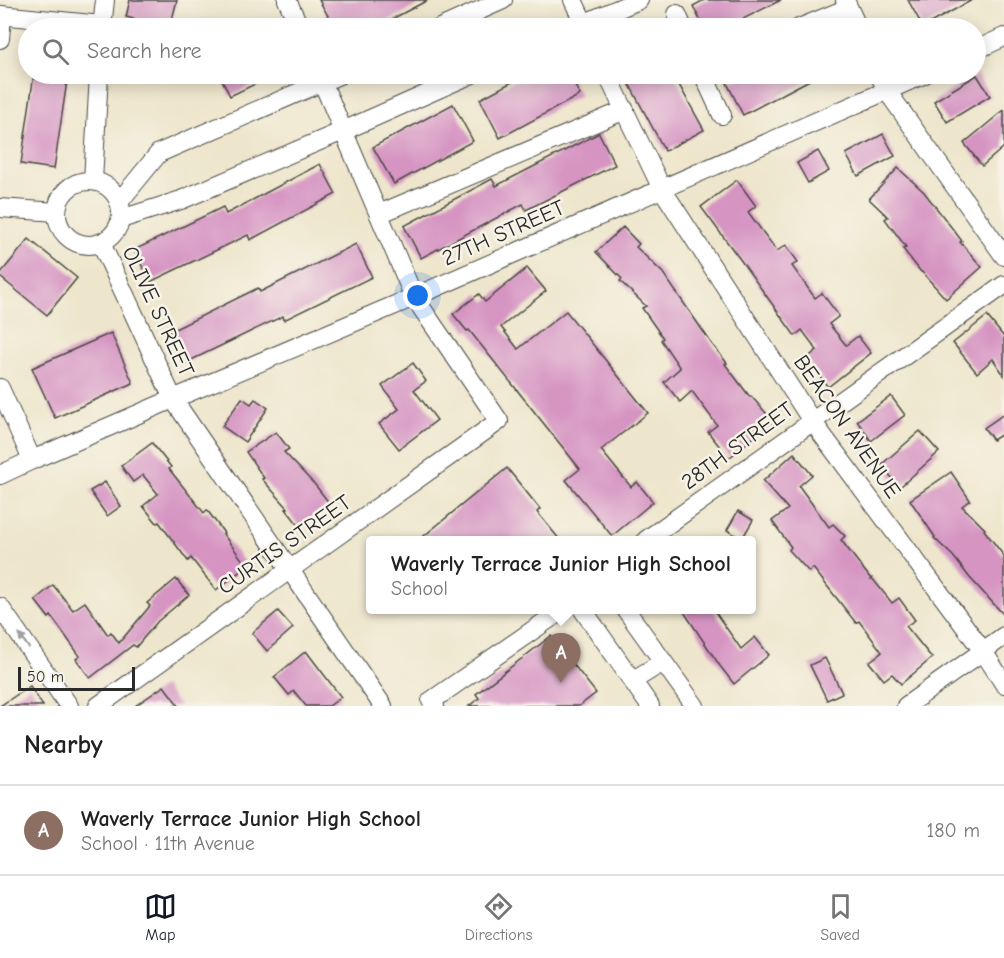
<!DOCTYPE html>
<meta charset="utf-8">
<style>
:root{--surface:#fff;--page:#f6f6f6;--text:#222;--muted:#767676;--line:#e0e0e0;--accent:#111827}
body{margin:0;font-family:"Comic Neue",sans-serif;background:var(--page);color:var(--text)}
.scale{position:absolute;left:18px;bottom:15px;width:117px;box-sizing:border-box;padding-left:6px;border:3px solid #2b2b2b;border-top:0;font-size:16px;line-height:21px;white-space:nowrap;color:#2b2b2b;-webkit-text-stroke:4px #f7f3e8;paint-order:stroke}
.you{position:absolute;left:418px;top:296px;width:21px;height:21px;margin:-15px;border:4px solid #fff;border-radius:50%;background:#1a73e8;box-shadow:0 0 0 9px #1a73e833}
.badge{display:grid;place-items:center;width:39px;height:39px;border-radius:50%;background:var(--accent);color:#fff;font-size:20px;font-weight:700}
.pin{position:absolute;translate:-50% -50px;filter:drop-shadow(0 2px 3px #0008)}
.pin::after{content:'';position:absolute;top:32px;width:21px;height:18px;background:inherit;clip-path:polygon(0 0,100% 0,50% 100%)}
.popup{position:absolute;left:366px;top:536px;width:390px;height:78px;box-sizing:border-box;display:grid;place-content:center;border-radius:6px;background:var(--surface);filter:drop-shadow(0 2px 4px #0005);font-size:20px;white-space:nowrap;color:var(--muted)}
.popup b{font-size:22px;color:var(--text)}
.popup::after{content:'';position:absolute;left:50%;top:100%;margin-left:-12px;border:12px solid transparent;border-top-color:var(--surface)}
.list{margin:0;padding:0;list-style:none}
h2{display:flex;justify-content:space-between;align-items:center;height:78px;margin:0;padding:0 24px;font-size:26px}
h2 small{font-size:20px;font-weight:400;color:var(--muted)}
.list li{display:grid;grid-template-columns:39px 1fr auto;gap:18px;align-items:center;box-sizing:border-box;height:90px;padding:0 24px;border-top:2px solid var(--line)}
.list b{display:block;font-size:22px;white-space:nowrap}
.list p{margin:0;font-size:20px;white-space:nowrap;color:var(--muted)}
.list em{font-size:20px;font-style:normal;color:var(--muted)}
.icon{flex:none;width:33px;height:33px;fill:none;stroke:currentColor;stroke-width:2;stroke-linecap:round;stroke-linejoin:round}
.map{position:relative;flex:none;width:1004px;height:706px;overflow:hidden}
.search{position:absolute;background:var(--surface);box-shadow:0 3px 15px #0003;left:18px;right:18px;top:18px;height:66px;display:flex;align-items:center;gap:15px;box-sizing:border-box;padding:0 21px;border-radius:33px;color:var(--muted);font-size:22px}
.sheet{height:168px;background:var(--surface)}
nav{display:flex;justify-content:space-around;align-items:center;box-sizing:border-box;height:84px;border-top:2px solid var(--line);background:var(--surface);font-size:16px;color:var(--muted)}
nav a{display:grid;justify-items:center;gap:3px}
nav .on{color:var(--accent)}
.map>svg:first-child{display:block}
.building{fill:#d694c3}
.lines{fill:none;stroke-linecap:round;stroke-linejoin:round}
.minor-casing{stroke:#484743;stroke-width:20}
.minor{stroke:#fff;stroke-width:18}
.oneway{fill:#a0a0a0}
.labels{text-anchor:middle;stroke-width:5;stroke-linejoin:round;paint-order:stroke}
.street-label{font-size:22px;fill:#2b2b2b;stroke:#f7f3e8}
</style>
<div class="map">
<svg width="1004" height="706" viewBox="0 0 1004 706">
<rect width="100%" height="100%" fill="#f7f3e8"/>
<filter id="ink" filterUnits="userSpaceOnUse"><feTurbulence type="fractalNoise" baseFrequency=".0167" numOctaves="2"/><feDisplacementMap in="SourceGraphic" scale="12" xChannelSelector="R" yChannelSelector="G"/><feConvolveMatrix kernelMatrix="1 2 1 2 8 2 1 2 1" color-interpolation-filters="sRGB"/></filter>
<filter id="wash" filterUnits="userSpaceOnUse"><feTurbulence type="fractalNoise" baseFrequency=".008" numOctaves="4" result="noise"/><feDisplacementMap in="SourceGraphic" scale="24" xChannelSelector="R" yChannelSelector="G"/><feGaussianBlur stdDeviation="1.35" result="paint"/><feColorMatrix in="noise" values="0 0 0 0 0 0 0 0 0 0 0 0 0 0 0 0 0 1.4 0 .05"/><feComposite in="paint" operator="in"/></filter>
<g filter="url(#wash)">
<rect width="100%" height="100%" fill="#eee6cc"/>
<g id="blocks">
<g class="building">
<polygon points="130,0 177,0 170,28 132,28 134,19 126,17"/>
<polygon points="319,0 428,0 375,28 335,28"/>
<polygon points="704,0 781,0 725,28 704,28 693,6"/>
<polygon points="908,0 972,0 923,27"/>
<polygon points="34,74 68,74 54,169 21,164"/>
<polygon points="219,74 276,74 230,96"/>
<polygon points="527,74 569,74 580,95 500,138 480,99"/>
<polygon points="624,74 673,74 704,130 665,151"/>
<polygon points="746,74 821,74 743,115 727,83"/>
<polygon points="977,75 990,96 947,122 934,101"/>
<polygon points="453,104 473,141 394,184 373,147"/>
<polygon points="1004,110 1004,147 982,166 964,143"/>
<polygon points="599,133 615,165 526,210 523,204 421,258 404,226 492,179 496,186"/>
<polygon points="883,134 895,156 858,176 846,154"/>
<polygon points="818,151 829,171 808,183 797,163"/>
<polygon points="320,164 336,194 250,240 248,235 150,282 134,250 223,207 226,214"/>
<polygon points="898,168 924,192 962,241 960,242 982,267 946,299 922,272 921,272 903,249 906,247 885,219 888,217 869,199"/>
<polygon points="737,180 756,206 748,212 777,251 786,245 798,262 792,266 815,298 822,293 839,316 829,324 846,345 858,336 871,353 828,387 806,359 817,350 802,330 795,336 742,262 701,207"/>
<polygon points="623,227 639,244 636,247 663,273 712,344 727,363 725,364 750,397 751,396 773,421 729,458 708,432 717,425 692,391 680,402 664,382 680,368 661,340 663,338 642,308 646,306 620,281 622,279 596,252"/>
<polygon points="29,239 77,278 47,315 0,277 0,274"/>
<polygon points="356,244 372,277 284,320 283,316 185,363 169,332 258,288 260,292"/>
<polygon points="527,268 546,291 501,327 518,349 566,311 648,413 601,450 631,487 637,482 653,502 612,536 566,480 580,469 469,330 467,331 453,314 479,294 485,302"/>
<polygon points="987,316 1004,337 1004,375 993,359 977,373 953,343"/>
<polygon points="111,333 133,383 55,418 32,368"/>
<polygon points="413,363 426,381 414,390 437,420 399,449 379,424 399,409 382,386"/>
<polygon points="891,396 905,415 871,441 857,421"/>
<polygon points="242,398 251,404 255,399 268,408 245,442 222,426"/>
<polygon points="1004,414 1004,433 993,440 984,428"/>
<polygon points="920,431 939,452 900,487 881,465"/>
<polygon points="276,432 289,449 284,452 316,486 330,504 300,527 286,509 288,508 262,479 264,478 246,452"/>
<polygon points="152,443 171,467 169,469 204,513 207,510 224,533 223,534 247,566 216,590 191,558 188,561 159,522 157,523 143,506 158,494 143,475 133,482 121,466"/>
<polygon points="794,453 812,475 799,486 829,527 833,524 845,536 841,540 871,579 872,578 892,603 899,598 915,620 906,626 932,658 901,684 892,674 884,680 869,662 882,652 859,621 856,623 813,568 809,572 789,550 791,547 772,521 788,509 763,481"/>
<polygon points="507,468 540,509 537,512 560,540 419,540"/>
<polygon points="951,472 970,500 962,506 985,529 984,530 1004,556 1004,615 970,578 953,556 934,538 935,537 910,500"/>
<polygon points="105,482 121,506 107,516 90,491"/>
<polygon points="738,511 753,520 742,539 727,530"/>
<polygon points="176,579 189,595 158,621 136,647 133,645 90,678 76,659 80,656 51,616 49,618 35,600 53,585 73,610 85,602 108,635 111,632 119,643 150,606 147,603"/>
<polygon points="682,609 713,609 741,649 755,637 769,655 734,684 720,666"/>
<polygon points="278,611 293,628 267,651 252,633"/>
<polygon points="551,636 596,693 579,706 469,706 479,698 476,694"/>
<polygon points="306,651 341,697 329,706 306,706 294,691 289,695 274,677"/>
<polygon points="825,658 842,693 827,700 810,665"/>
<polygon points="30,686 43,706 0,706"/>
<polygon points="164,686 179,706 135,706"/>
</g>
</g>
</g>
<g filter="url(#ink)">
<use href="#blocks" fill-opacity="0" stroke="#484743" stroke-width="1.5"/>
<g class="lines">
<defs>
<g id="minor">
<polyline points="287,0 300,28"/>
<polyline points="573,0 586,28"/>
<polyline points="845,0 858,28"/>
<polyline points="677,14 683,28"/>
<polyline points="0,15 102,25"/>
<polyline points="102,28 105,0"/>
<polyline points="440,28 503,0"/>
<polyline points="573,28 639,0"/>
<polyline points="799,28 848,8"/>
<polyline points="0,39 2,15"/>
<polyline points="976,50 1004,37"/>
<polyline points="607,74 662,189 812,421 983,651 1004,684"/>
<polyline points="703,74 722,115"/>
<polyline points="879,74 887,91 1004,256"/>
<circle cx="89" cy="213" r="32"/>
<polyline points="93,181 99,74"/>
<polyline points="119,202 159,153 341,74"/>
<polyline points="0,208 57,212"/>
<polyline points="379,214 625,110"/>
<polyline points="121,219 181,200 343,131 472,74"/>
<polyline points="101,243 173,399 383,706"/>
<polyline points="0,388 32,460"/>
<polyline points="0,475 32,460 173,399 414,297 925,74"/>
<polyline points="646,540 1004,285"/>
<polyline points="0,607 69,706"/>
<polyline points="583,610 650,706"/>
<polyline points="626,610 695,706"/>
<polyline points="632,681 663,662"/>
<polyline points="98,706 499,421 414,297 319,74"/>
<polyline points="435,706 431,701 562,610"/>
<polyline points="906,706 1004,636"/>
</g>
</defs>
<use href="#minor" class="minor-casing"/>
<use href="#minor" class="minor"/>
</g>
<defs><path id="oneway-solid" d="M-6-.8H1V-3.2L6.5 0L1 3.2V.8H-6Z" transform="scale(1.5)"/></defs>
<use class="oneway" href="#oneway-solid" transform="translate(24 641) rotate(-125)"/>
</g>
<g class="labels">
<g class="street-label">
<text transform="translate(503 232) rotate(-24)" y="8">27TH STREET</text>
<text transform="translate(159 311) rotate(65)" y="8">OLIVE STREET</text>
<text transform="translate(848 426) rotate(55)" y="8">BEACON AVENUE</text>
<text transform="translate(737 445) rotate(-36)" y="8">28TH STREET</text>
<text transform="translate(284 544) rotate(-35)" y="8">CURTIS STREET</text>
</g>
</g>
</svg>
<div class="scale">50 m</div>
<div class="you"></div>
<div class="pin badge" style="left:561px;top:683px;background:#8d6e63">A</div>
<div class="popup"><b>Waverly Terrace Junior High School</b>School</div>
<div class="search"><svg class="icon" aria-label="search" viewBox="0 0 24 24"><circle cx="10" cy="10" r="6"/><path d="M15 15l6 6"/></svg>Search here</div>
</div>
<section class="sheet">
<h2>Nearby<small></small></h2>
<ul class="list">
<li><span class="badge" style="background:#8d6e63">A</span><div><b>Waverly Terrace Junior High School</b><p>School · 11th Avenue</p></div><em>180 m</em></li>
</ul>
</section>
<nav>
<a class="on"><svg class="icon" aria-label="map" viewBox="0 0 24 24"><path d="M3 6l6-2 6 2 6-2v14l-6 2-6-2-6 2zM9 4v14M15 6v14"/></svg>Map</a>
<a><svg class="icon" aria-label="directions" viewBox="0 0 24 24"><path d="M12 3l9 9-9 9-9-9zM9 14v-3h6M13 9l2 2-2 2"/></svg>Directions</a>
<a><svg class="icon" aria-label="saved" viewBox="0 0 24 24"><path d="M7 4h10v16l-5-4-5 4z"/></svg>Saved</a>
</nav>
